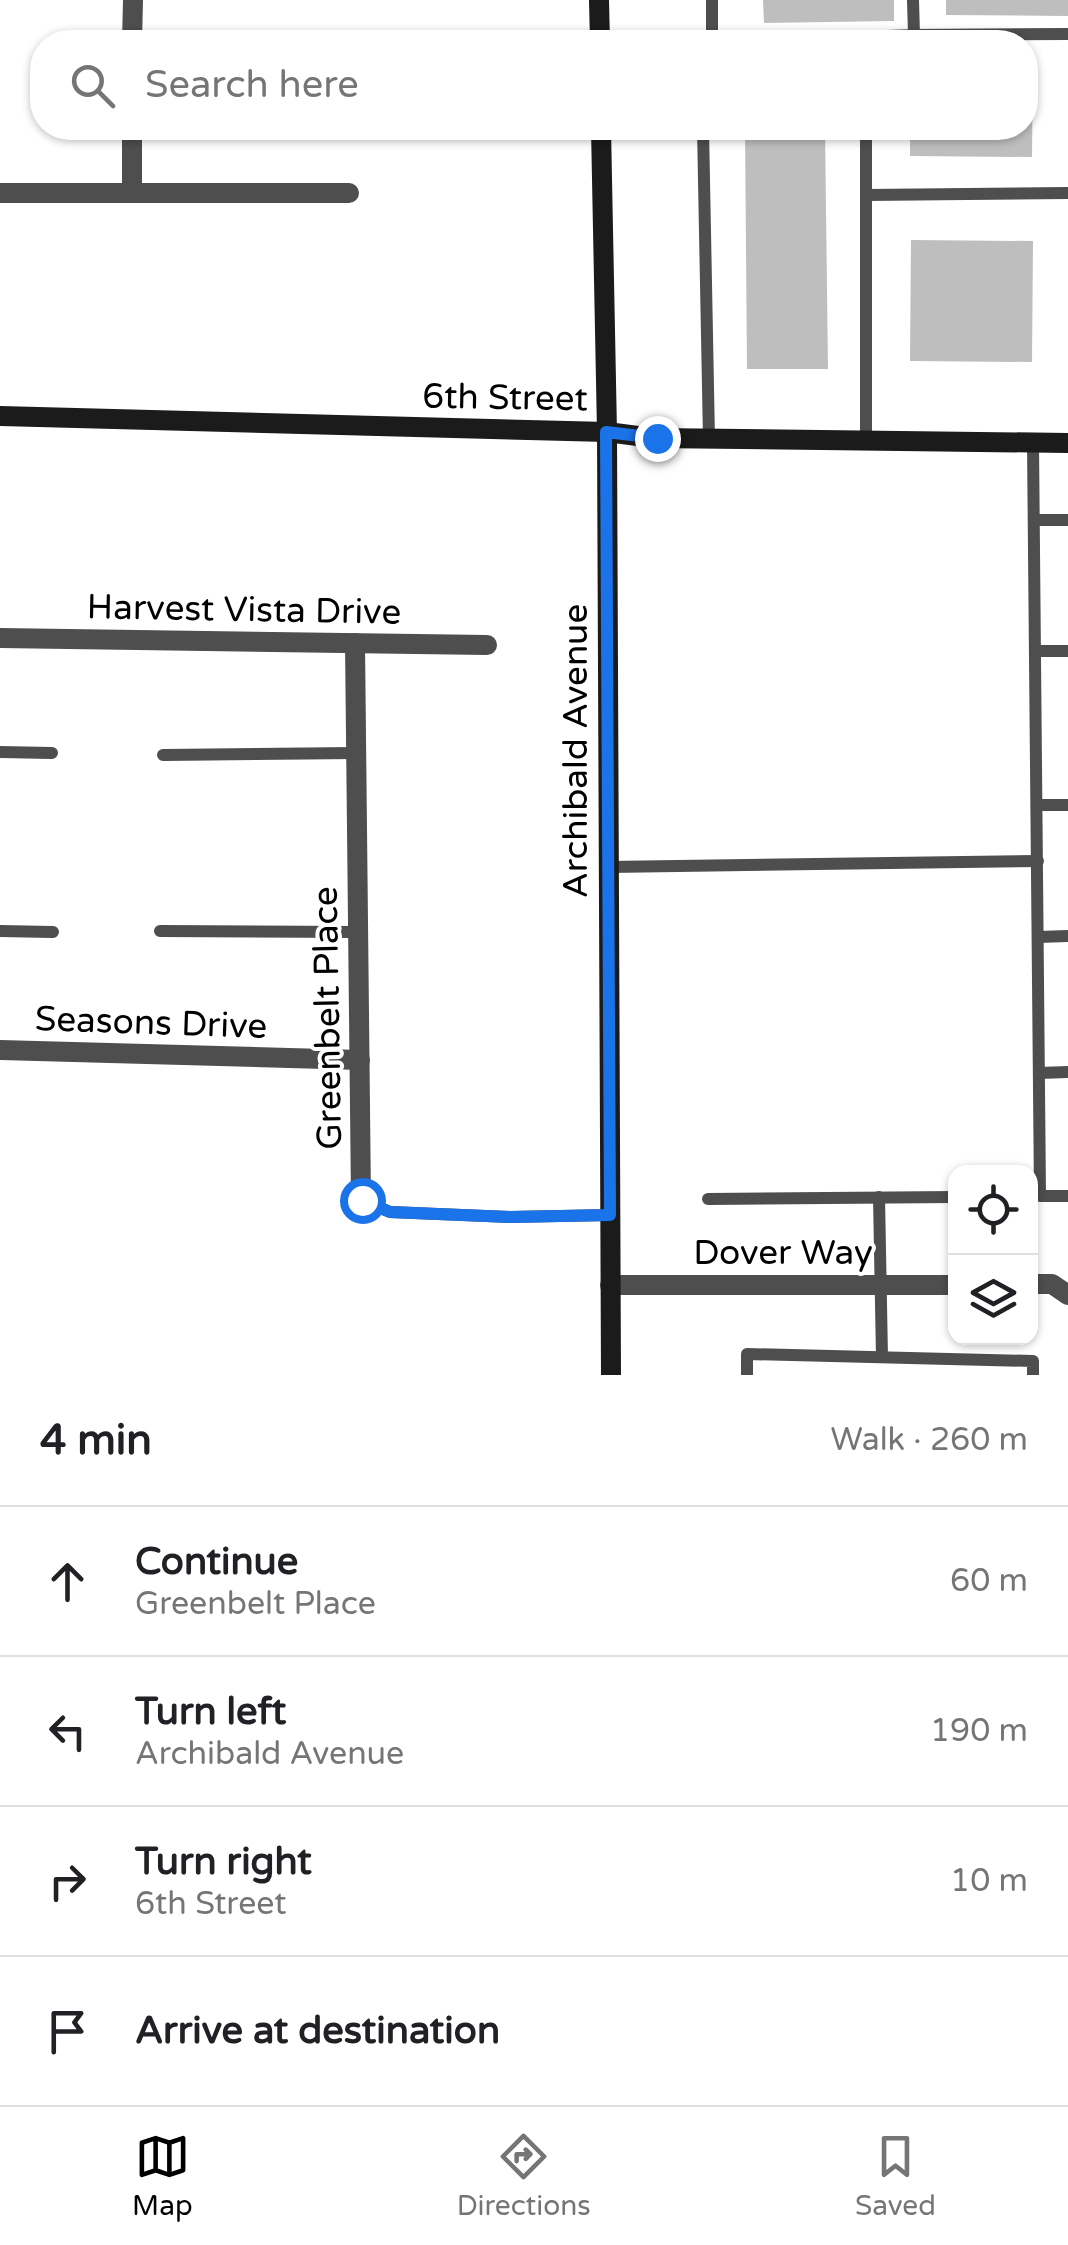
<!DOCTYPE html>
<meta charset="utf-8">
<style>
:root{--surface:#fff;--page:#f2f2f2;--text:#202124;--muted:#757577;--line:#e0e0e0;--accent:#000}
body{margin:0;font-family:"Varela Round",sans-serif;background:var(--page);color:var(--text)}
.controls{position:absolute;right:30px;bottom:30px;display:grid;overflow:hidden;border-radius:20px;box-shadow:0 2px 8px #0004}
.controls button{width:90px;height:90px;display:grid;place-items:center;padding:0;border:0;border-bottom:2px solid var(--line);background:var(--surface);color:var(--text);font:50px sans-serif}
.stop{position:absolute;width:30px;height:30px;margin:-22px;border:8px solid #1a73e8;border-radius:50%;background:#fff}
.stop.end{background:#1a73e8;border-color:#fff;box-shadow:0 2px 10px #0008}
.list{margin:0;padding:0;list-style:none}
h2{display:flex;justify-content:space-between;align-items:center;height:130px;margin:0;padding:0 40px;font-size:42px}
h2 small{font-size:32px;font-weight:400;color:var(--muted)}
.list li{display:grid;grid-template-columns:65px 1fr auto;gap:30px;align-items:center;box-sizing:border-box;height:150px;padding:0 40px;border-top:2px solid var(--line)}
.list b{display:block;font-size:38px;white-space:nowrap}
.list p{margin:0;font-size:32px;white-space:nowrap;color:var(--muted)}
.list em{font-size:32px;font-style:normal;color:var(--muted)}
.icon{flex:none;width:55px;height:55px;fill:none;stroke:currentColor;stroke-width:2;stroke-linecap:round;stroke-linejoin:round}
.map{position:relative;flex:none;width:1068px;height:1375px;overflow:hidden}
.search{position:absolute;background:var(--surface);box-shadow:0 2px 8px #0004;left:30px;right:30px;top:30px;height:110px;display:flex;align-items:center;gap:25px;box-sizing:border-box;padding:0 35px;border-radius:40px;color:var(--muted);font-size:38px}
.sheet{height:730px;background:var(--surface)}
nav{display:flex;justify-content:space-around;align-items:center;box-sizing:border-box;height:140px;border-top:2px solid var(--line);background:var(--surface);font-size:28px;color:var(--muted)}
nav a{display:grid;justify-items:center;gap:5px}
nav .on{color:var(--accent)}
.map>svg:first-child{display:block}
.building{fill:#bebebe}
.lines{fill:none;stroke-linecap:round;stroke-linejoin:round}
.service{stroke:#4e4e4e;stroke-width:12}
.minor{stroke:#4e4e4e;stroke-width:20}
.secondary{stroke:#1b1b1b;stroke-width:20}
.route{stroke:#1a73e8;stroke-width:12}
.labels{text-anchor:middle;stroke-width:8;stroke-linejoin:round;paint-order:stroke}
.street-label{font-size:35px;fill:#000;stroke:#fff}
</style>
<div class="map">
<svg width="1068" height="1375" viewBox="0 0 1068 1375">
<rect width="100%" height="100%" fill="#fff"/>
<g class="building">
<polygon points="763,0 894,0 894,21 764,23"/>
<polygon points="946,0 1068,0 1068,16 946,15"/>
<polygon points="1026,62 1033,62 1032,157 910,156 910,128 1026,128"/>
<polygon points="745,128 825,128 828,369 747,369"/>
<polygon points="911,240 1033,241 1032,362 910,361"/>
</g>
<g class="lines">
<g class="service">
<polyline points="712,0 712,41"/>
<polyline points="914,35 1068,34"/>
<polyline points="600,40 756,41 914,35 913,0"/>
<polyline points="703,128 709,439"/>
<polyline points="866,128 866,441"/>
<polyline points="866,195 1068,193"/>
<polyline points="1033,443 1040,1196 1068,1196"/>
<polyline points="1034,520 1068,520"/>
<polyline points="1036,651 1068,651"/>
<polyline points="0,752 52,753"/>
<polyline points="163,755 356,753"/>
<polyline points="1037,805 1068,805"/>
<polyline points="608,867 1038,861"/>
<polyline points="0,931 53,932"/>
<polyline points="160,931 358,932"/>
<polyline points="1038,937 1068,936"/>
<polyline points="1039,1073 1068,1072"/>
<polyline points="879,1197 882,1357"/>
<polyline points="708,1199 956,1197"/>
<polyline points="361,1200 390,1212 510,1217 610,1215"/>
<polyline points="747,1375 747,1354 1033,1361 1033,1375"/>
</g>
<g class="minor">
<polyline points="132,42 133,0"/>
<polyline points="0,193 349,193"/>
<polyline points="132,193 132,128"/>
<polyline points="0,638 487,645"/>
<polyline points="355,643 361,1200"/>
<polyline points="0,1050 360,1060"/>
<polyline points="1030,1284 1052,1284 1068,1295"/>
<polyline points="610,1285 956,1285"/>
</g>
<g class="secondary">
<polyline points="599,0 600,42"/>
<polyline points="601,128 607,432 611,1375"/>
<polyline points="0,416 607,432 653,438 1068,443"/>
</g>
</g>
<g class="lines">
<polyline class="route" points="362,1200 390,1212 510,1217 610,1215 606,432 657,438"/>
</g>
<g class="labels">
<g class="street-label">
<text transform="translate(505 397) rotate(1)" y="12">6th Street</text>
<text transform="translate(244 609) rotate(1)" y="12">Harvest Vista Drive</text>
<text transform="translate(575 751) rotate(-90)" y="12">Archibald Avenue</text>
<text transform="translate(327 1018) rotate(-91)" y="12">Greenbelt Place</text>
<text transform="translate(151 1022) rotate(2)" y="12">Seasons Drive</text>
<text x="783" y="1264">Dover Way</text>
</g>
</g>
</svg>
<div class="controls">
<button><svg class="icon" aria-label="locate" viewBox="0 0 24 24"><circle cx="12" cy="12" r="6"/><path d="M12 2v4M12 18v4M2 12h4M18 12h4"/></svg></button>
<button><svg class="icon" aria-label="layers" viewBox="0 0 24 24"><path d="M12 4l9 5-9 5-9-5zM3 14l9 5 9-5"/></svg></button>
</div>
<div class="stop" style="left:362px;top:1200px"></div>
<div class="stop end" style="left:657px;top:438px"></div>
<div class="search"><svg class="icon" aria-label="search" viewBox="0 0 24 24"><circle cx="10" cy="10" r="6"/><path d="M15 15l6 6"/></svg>Search here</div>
</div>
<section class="sheet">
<h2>4 min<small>Walk · 260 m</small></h2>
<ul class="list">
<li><svg class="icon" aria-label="ahead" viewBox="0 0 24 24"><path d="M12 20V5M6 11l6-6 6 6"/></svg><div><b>Continue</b><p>Greenbelt Place</p></div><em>60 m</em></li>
<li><svg class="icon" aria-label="left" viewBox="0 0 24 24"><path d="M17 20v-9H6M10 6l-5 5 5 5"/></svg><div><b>Turn left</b><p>Archibald Avenue</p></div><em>190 m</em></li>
<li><svg class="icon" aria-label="right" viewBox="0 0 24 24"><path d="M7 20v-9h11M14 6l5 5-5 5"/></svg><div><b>Turn right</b><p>6th Street</p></div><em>10 m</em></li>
<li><svg class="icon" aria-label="arrive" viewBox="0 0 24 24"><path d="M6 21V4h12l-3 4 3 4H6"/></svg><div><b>Arrive at destination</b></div></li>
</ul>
</section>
<nav>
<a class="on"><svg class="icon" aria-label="map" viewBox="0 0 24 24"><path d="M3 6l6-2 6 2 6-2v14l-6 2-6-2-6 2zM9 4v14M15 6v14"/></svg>Map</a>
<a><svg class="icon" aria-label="directions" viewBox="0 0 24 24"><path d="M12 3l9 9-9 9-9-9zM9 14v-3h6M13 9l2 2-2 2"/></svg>Directions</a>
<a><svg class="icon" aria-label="saved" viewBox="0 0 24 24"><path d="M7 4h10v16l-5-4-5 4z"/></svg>Saved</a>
</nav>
